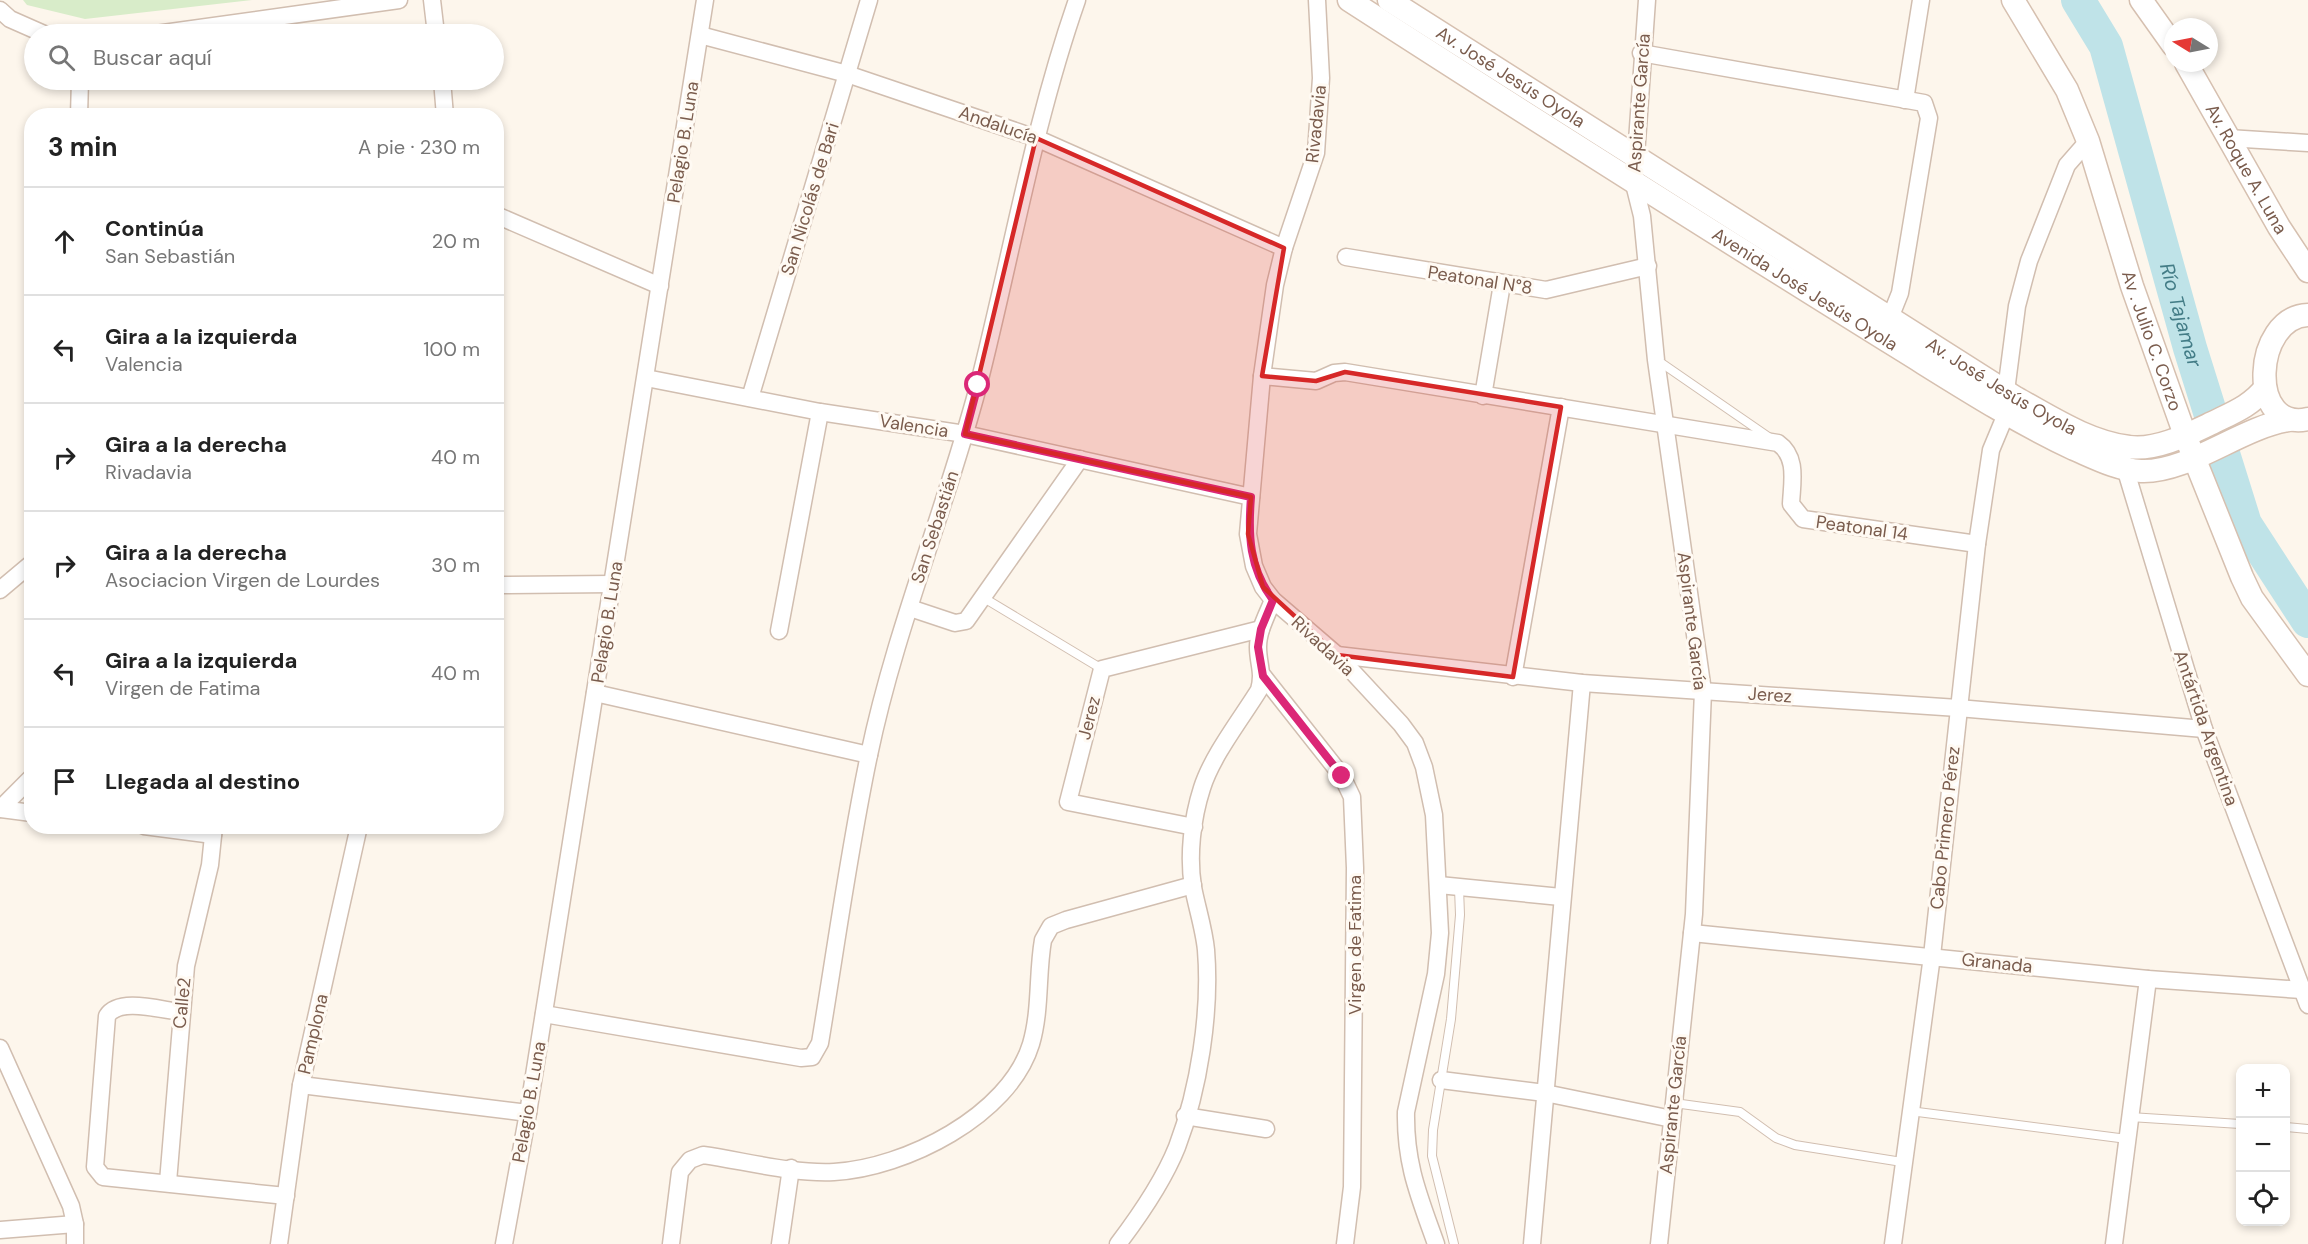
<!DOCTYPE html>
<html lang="es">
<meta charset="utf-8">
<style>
:root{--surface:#fff;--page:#f6f6f6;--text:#222;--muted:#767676;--line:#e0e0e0}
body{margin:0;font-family:"DM Sans",sans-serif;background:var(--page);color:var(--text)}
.controls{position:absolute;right:18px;bottom:18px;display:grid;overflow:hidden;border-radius:12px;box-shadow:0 3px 9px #0003}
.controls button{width:54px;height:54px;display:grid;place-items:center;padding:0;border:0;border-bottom:2px solid var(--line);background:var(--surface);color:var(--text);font:30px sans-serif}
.compass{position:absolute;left:2164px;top:18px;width:54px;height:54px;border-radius:50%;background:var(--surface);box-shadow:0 3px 9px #0003;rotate:280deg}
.stop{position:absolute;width:18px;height:18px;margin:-14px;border:4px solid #db2777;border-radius:50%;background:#fff}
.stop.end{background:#db2777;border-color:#fff;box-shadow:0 2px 6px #0008}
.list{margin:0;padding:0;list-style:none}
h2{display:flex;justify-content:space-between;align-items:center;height:78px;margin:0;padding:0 24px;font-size:26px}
h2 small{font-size:20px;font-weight:400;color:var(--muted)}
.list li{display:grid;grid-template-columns:39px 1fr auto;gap:18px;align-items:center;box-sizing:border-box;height:108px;padding:0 24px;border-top:2px solid var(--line)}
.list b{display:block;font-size:22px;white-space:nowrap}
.list p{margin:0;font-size:20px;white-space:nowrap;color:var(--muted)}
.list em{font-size:20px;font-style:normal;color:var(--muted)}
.icon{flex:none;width:33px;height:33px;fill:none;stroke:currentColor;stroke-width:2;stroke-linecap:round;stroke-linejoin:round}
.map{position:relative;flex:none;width:2308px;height:1244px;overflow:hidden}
.search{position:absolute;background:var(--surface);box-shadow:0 3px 9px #0003;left:24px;top:24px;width:480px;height:66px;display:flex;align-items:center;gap:15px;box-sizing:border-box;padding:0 21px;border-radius:33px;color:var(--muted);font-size:22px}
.panel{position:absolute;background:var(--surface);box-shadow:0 3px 9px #0003;left:24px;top:108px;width:480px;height:726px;border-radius:24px}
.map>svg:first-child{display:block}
.garden{fill:#d8ecc9}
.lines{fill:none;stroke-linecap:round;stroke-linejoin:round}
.river{stroke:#bfe3e8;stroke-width:34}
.lane-casing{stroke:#d1beb0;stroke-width:10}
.street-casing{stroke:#d1beb0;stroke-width:19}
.secondary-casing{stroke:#d6c0b0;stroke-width:25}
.lane{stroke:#fff;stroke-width:8}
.street{stroke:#fff;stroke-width:16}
.secondary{stroke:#fff;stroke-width:22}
.route{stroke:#db2777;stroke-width:8}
.marked{fill:#d62828;fill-opacity:0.2;stroke:#d62828;stroke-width:4.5;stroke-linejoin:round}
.labels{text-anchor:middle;stroke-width:6;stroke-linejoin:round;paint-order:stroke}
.street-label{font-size:18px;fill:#7a5c4d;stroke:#fffaf3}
.water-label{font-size:20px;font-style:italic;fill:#437c86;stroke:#fffaf3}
</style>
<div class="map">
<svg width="2308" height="1244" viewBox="0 0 2308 1244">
<rect width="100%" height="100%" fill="#fdf6ec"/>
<polygon class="garden" points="23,0 252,0 85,19 27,5"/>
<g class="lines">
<path class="river" id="s1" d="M2078 0 2106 46 2190 348 2245 524 2308 621"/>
<defs>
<g id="lane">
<polyline points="1657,360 1770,438"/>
<polyline points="984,598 1102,669"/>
<polyline points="1674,1103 1740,1112 1776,1138 1795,1145 1902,1162"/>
<polyline points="1910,1111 2127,1139"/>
<polyline points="2130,1117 2240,1124"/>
<polyline points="2286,1127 2308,1129"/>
<polyline points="1454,1244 1432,1156 1433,1130 1451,1019 1460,915 1459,888"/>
</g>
<g id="street">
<polyline points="432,0 436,34"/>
<path d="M1317 0 1321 78 1316 153 1284 248 1275 285 1262 376 1248 534 1254 566 1263 587 1273 600 1337 655 1401 724 1415 743 1424 767 1434 815 1440 933 1436 974 1406 1112C1405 1164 1419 1196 1436 1244"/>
<polyline points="1647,0 1634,184 1642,216 1656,360 1703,691 1694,914 1659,1244"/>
<polyline points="0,10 10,19 44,34"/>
<polyline points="156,34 399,0"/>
<polyline points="700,35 847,74 1036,138 1284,248"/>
<polyline points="1641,53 1924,103 1929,118 1900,293 1890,318"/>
<polyline points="442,80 445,116"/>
<polyline points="1905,100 1921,0"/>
<polyline points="79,116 80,80"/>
<polyline points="2228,138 2308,143"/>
<polyline points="496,215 660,286"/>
<polyline points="1346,257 1546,290 1648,266"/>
<path d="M1262 376 1316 381 1334 373 1345 372 1778 443C1798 457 1792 482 1791 504L1803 519 1977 544"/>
<polyline points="646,378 820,412 965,434 1251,497"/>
<polyline points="2006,391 2017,306 2029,261 2067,165 2088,141"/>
<polyline points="1483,396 1502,284"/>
<polyline points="750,398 869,0"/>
<polyline points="2122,458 2204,729 2308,1005"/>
<polyline points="496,585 613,584"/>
<polyline points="0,590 32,563"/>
<polyline points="910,608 955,623 966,621 1080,459"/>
<polyline points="779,631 820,412"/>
<polyline points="1337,655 1582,683 1958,708 2204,729"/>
<polyline points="1263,676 1342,776 1352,797 1355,868 1352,1187 1345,1244"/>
<polyline points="1513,677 1561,407"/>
<polyline points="595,693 869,755"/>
<polyline points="0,809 32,777"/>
<polyline points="0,809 32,813"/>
<polyline points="144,826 213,835"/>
<polyline points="1194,827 1068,802 1102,669 1261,629"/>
<polyline points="1439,885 1561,897"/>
<polyline points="1692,933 2148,979 2302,990"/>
<path d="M180 1012C161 1010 119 997 107 1016L95 1167 103 1177 286 1196"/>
<path d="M544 1014 801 1058 812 1057 820 1043C836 947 849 850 869 755 895 630 945 511 978 387 1011 258 1033 126 1077 0"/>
<polyline points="0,1048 71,1206 75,1224 75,1244"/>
<polyline points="1441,1080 1545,1093 1672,1119"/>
<polyline points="301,1085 528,1113"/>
<polyline points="1185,1116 1266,1129"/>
<polyline points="168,1182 186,966 210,865 214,826"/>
<polyline points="0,1230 75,1224"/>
<polyline points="279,1244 301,1085 359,826"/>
<polyline points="504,1244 528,1113 705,0"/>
<path d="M671 1244 680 1172 690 1160 703 1155C745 1161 792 1174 834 1172 905 1168 1009 1116 1031 1044 1041 1010 1037 974 1043 940L1051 926 1066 920 1193 885"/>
<polyline points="780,1244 791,1168"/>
<path d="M1118 1244C1140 1215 1163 1182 1177 1147 1199 1089 1211 1012 1206 950 1204 929 1197 908 1193 887 1188 856 1192 819 1202 788 1212 756 1241 719 1259 690 1264 672 1258 664 1258 647 1258 631 1267 615 1273 600"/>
<polyline points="1532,1244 1582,683"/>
<polyline points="1893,1244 1932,956 1977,544 1991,450 2006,414"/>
<polyline points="2114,1244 2148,979"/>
</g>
<g id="secondary">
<path id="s2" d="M1349 0C1527 115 1706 228 1886 340 1948 378 2008 418 2074 449 2095 458 2118 470 2141 471 2188 473 2241 427 2289 420"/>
<path id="s3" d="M1389 0 2016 398C2051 417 2088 442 2129 447 2156 451 2189 434 2212 423 2232 413 2251 406 2265 388"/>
<path id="s4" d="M2013 0 2067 90 2088 141 2132 286 2185 435 2242 577 2252 598 2308 675"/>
<polyline points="2141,0 2173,45"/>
<path id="s5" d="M2186 63 2279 227 2308 271"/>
<path d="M2308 315C2253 317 2247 433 2308 419"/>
</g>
</defs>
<use href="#lane" class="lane-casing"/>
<use href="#street" class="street-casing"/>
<use href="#secondary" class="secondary-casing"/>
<use href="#lane" class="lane"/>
<use href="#street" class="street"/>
<use href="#secondary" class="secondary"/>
</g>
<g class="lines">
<path class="route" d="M978 385 965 434 1251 497C1248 535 1249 568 1273 600L1261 629 1258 647 1263 676 1342 776"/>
</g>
<path class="marked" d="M1036 138 1284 248 1262 376 1316 381 1345 372 1561 407 1513 677 1337 655 1263 587 1248 534 1251 497 965 434Z"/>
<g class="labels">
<g class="street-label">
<text dy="6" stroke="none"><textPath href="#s3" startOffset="144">Av. José Jesús Oyola</textPath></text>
<text transform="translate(1639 103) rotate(-86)" y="6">Aspirante García</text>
<text transform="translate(1316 124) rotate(-84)" y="6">Rivadavia</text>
<text transform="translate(998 125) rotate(19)" y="6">Andalucía</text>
<text transform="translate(683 142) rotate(-81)" y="6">Pelagio B. Luna</text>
<text dy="6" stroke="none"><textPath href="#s5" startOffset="122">Av. Roque A. Luna</textPath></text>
<text transform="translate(810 199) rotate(-73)" y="6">San Nicolás de Bari</text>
<text transform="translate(1480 280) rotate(9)" y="6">Peatonal N°8</text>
<text dy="6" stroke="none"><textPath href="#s2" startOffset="540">Avenida José Jesús Oyola</textPath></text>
<text dy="6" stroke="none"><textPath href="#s4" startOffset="370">Av . Julio C. Corzo</textPath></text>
<text dy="6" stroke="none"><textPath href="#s3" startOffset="724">Av. José Jesús Oyola</textPath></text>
<text transform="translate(914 426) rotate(9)" y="6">Valencia</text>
<text transform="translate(935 527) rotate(-72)" y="6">San Sebastián</text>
<text transform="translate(1862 528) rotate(8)" y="6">Peatonal 14</text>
<text transform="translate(1692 621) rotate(83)" y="6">Aspirante García</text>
<text transform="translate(607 622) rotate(-81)" y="6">Pelagio B. Luna</text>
<text transform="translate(1323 646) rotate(43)" y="6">Rivadavia</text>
<text transform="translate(1770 695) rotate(4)" y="6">Jerez</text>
<text transform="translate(1089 718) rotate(-76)" y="6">Jerez</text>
<text transform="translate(2206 728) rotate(71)" y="6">Antártida Argentina</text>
<text transform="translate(1945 828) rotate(-84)" y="6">Cabo Primero Pérez</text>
<text transform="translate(1355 945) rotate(-90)" y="6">Virgen de Fatima</text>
<text transform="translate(1997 963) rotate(6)" y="6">Granada</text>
<text transform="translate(182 1003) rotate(-84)" y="6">Calle2</text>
<text transform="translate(313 1034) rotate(-77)" y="6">Pamplona</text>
<text transform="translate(529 1102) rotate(-80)" y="6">Pelagio B. Luna</text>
<text transform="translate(1673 1105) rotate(-84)" y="6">Aspirante García</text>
</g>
<g class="water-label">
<text dy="7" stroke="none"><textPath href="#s1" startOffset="333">Río Tajamar</textPath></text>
</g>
</g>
</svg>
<div class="controls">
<button>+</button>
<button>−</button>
<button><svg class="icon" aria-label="locate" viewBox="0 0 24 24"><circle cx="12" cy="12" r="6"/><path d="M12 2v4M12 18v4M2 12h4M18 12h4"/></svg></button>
</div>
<svg class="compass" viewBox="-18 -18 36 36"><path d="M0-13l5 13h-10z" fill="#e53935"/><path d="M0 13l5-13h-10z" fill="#767676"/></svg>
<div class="stop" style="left:978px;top:385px"></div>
<div class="stop end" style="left:1342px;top:776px"></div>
<div class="search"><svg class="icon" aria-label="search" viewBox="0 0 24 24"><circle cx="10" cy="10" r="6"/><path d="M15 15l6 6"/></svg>Buscar aquí</div>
<section class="panel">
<h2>3 min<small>A pie · 230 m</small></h2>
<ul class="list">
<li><svg class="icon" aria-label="ahead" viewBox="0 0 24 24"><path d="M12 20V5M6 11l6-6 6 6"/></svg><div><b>Continúa</b><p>San Sebastián</p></div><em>20 m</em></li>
<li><svg class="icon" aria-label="left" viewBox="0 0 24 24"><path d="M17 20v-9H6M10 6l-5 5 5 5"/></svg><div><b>Gira a la izquierda</b><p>Valencia</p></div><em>100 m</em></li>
<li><svg class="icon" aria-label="right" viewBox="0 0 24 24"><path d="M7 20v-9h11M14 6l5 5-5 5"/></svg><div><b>Gira a la derecha</b><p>Rivadavia</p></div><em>40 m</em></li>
<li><svg class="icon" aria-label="right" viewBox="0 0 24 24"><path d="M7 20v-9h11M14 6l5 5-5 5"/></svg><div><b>Gira a la derecha</b><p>Asociacion Virgen de Lourdes</p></div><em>30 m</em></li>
<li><svg class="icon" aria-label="left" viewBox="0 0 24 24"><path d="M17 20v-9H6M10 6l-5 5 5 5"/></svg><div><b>Gira a la izquierda</b><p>Virgen de Fatima</p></div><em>40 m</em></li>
<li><svg class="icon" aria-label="arrive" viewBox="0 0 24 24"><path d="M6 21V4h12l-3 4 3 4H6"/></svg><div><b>Llegada al destino</b></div></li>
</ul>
</section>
</div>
